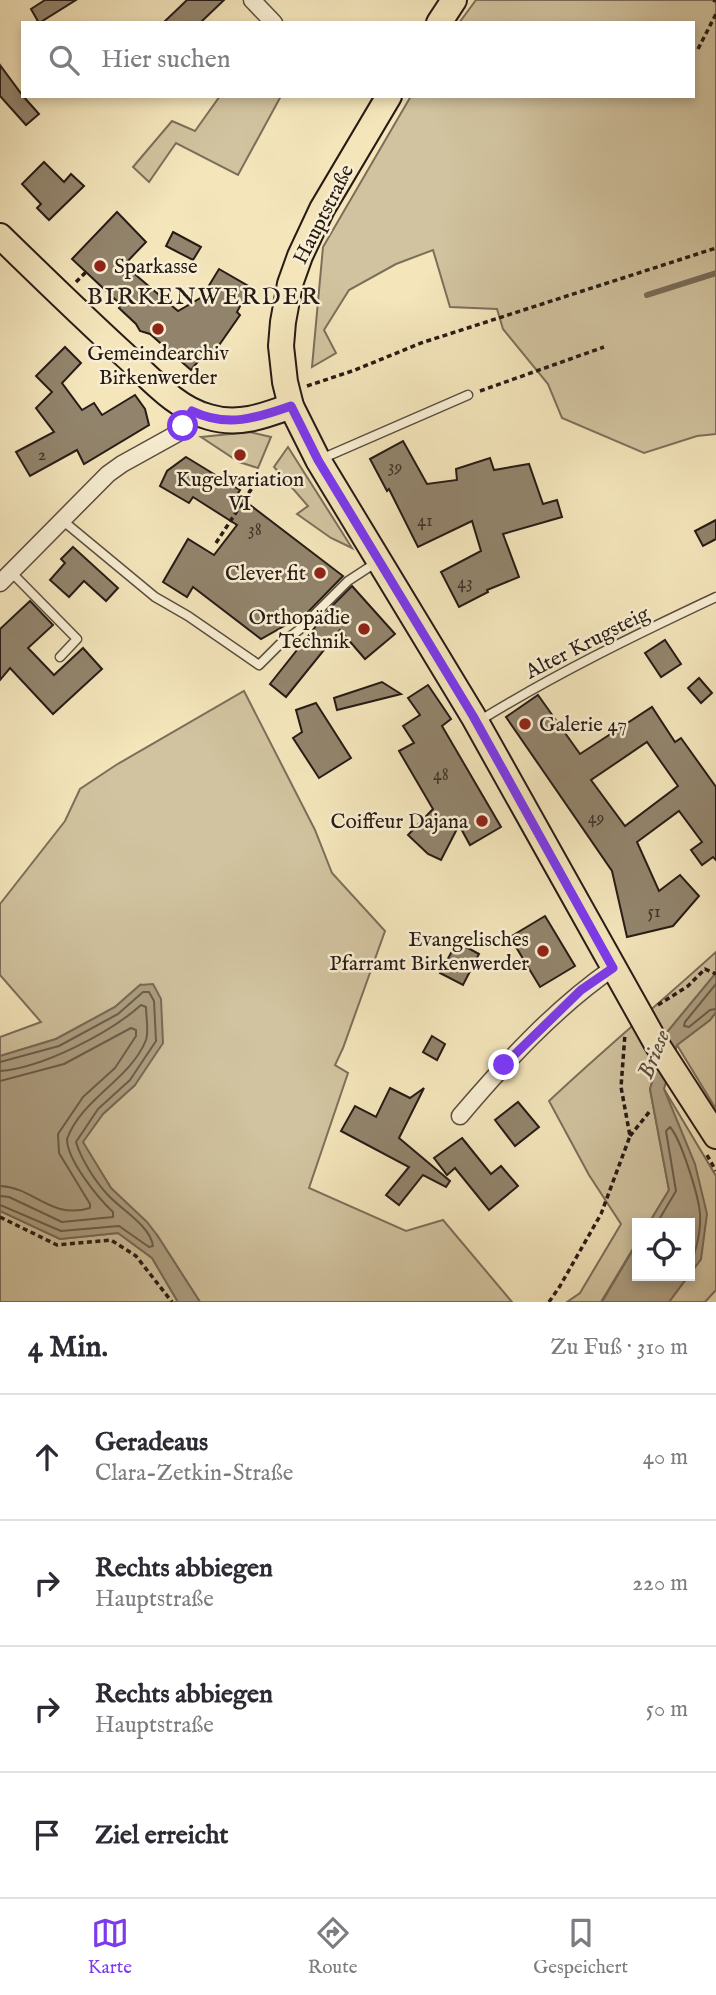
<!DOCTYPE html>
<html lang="de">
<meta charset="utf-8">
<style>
:root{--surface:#fff;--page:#f2f2f3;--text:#2b2b33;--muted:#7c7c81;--line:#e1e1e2;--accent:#7c3aed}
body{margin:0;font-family:"IM FELL English",serif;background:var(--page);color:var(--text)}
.controls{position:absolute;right:21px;bottom:21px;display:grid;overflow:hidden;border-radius:0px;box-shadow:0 4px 10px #0003}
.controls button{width:63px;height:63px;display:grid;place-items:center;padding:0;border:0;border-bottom:2px solid var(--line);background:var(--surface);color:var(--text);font:35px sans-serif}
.stop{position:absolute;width:21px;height:21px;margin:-16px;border:5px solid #7c3aed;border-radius:50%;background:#fff}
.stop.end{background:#7c3aed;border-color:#fff;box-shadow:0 2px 7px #0008}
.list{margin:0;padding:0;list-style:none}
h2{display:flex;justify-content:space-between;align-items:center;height:91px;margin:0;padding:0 28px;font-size:30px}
h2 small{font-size:23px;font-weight:400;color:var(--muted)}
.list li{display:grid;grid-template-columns:46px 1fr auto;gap:21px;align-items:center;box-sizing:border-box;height:126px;padding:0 28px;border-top:2px solid var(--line)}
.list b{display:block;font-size:26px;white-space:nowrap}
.list p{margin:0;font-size:23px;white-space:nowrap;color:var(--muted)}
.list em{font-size:23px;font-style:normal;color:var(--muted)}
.icon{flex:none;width:38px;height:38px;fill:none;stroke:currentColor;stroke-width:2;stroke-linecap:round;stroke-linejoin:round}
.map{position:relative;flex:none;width:716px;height:1302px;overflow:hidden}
.search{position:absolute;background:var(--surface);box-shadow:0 4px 10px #0003;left:21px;right:21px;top:21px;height:77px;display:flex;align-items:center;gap:18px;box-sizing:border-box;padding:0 24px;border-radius:0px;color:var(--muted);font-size:26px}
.sheet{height:595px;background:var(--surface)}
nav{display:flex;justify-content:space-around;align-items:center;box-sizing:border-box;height:98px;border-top:2px solid var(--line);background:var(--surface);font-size:19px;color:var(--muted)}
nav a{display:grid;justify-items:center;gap:4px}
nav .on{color:var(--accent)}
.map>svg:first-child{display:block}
.green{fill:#d1c39f;stroke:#7c6f5a;stroke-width:2}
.water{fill:#aea083;stroke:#786b57;stroke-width:2}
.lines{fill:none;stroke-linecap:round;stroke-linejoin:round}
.shore{stroke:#6a5e4c;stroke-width:2}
.stream{stroke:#786b57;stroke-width:6}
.building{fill:#92846c;stroke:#271b16;stroke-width:2;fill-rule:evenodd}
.service-casing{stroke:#5a4e3f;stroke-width:11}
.minor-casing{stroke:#5a4e3f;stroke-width:19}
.primary-casing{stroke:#271b16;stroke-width:28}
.path{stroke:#271b16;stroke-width:3.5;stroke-dasharray:5 3.5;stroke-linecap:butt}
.service{stroke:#f8eed3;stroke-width:8}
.minor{stroke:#f8eed3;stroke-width:16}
.primary{stroke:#f4e5bb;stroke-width:24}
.route{stroke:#7c3aed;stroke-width:9}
.poi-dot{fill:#8f2418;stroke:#f8eed3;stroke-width:2.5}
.labels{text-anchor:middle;stroke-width:5;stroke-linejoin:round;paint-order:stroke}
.number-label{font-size:18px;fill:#42352c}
.street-label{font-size:21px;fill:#271b16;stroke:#f8eed3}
.poi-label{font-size:21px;fill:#271b16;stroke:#f8eed3;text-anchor:end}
.water-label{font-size:23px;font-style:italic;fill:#5d5042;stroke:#f8eed3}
.quarter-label{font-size:24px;letter-spacing:2px;fill:#271b16;stroke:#f8eed3}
</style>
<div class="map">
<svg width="716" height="1302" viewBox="0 0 716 1302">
<rect width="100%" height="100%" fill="#f4e5bb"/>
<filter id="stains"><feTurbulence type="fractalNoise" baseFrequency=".00286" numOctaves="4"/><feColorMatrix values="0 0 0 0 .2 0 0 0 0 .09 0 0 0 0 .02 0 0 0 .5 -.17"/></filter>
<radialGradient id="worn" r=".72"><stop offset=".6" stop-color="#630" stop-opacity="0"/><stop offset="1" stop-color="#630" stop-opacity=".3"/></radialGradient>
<g class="green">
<polygon points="476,0 716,0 716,434 697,436 644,453 562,418 548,384 503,329 497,309 450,307 433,250 396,264 349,290 324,330 336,353 312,367 323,247 411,96 693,96 693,23 459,23"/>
<polygon points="220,96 281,96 238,175 176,143 149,182 133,167 172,121 195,131"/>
<polygon points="250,432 271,437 258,468 239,462 201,437"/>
<polygon points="288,447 352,548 331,538 297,514 308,506 274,467"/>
<polygon points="244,691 315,830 332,873 385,931 343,1048 335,1065 348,1073 309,1188 406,1231 443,1220 512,1302 200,1302 157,1235 111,1188 82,1142 103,1114 135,1085 140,985 115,1007 56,1039 0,1056 0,1037 41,1022 0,975 0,904 65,821 80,789 116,765"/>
<path d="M716 952V973L668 1031 650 1089 669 1190 649 1223H637V1242L601 1302H567L580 1293 621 1224 589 1175 549 1101C603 1050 661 1002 716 952Z"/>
<polygon points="716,1012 716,1109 677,1045 710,1020"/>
<polygon points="664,1089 716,1176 716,1290 705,1302 669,1302 701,1259"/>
<polygon points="0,1211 60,1239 118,1233 152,1258 178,1302 0,1302"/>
</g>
<g class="water">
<polygon points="716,973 716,1012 710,1020 677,1045 664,1089 695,1164 707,1214 701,1259 690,1274 690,1223 649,1223 669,1190 650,1089 668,1031"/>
<polygon points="153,984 161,999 163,1043 135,1085 103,1114 83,1142 111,1188 147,1222 157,1235 200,1302 178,1302 152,1258 118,1233 60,1239 0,1211 0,1056 56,1039 115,1007 140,985"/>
<polygon points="637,1243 637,1276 688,1276 669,1302 602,1302"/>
</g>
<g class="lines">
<g class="shore">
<polyline points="716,984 685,1022 684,1026 689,1027 710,1010 716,1009"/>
<path d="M0 1062 59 1046 118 1014 143 992H149L154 1001 156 1041 130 1080 98 1109 76 1142C81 1159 95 1181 107 1194 120 1209 150 1225 153 1246L149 1247 119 1226 61 1231 0 1205"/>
<path d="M0 1071C42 1068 110 1033 141 1005L146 1007C146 1016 149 1031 146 1040 130 1080 82 1098 67 1139 67 1160 98 1198 113 1212V1217L62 1222 9 1197 0 1196"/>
<path d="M0 1081 64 1064 131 1028 136 1030V1036L115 1068 83 1097 58 1134 59 1153 90 1204V1208C50 1220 34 1187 0 1186"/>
<path d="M657 1223 676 1191 666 1131 670 1127C681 1139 699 1197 700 1214 701 1227 697 1252 690 1262"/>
</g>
<polyline class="stream" points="647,295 716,273"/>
</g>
<g class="building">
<polygon points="45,0 76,0 39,23 31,9"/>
<polygon points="187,0 224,0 200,23 163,23"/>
<polygon points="0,65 23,96 39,114 26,125 0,96"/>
<polygon points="44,162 64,182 71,174 84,186 49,220 37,208 41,204 22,184"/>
<polygon points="117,212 146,242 124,265 178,311 202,297 219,269 250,287 237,312 240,315 215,351 209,348 191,370 150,334 140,331 136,324 119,308 121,305 72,259"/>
<polygon points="173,232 201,247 193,260 166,246"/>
<polygon points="65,347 81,363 62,383 82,410 94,403 102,415 135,395 145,409 149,425 84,464 77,450 30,476 16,452 54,432 36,408 52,392 36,376"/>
<polygon points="403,441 427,484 457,480 456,469 490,458 494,470 529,464 543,504 557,500 562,517 503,534 519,577 487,590 488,592 459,607 441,572 481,551 472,521 418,547 389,489 387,491 370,459"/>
<polygon points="186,457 240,490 237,495 343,576 307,613 261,639 193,587 187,597 163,582 188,539 214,555 237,525 193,497 189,503 160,486 167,471"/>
<polygon points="716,520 716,539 703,546 695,531"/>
<polygon points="73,547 118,588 106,601 84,581 69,597 50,580 65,563 61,559"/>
<polygon points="352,586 395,634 365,659 340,630 286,697 270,684 332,606"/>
<polygon points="30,601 53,625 28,648 54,675 83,648 102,669 53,714 10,668 0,680 0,629"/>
<polygon points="665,640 681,664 661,677 645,653"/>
<polygon points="699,678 712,693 701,703 688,688"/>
<polygon points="382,682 401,694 337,710 334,698"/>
<polygon points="428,685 451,719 442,726 501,827 470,845 459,825 441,860 428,854 408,835 433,809 399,751 414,743 403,726 420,715 408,698"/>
<path d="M538 695 580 754 652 707 675 742 681 738 716 787V860L713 857 702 865 691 850 702 842 679 811 637 842 659 891 680 875 699 896 673 926 627 937 612 871 506 717ZM647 742 678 786 625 826 591 780Z"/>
<polygon points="316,703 351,758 319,778 293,738 302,732 296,710"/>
<polygon points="545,916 575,966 540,987 510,937"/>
<polygon points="457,942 479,954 463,985 440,973"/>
<polygon points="432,1036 445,1044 437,1060 423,1052"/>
<polygon points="390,1088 410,1098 424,1088 399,1138 450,1181 446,1187 423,1175 399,1205 386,1195 409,1167 341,1131 355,1106 376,1117"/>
<polygon points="518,1102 539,1127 515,1146 495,1120"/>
<polygon points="462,1138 491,1174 501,1166 518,1186 489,1210 455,1168 447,1175 434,1158"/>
</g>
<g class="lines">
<defs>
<g id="service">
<polyline points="321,459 468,395"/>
<polyline points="62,520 155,597 188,616 259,665 281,643 299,630 348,581 377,562"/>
<polyline points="11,572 77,639 60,657"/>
<path d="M479 721C555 674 635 635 716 597"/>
</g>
<g id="minor">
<polyline points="252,0 274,23"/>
<polyline points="0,583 108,474 122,464 178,433 193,410"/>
<path d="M460 1116C506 1062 554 1009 613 968"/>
</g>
<g id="primary">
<polyline points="439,23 454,0"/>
<polyline points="389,96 322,209 300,256 290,284 283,322 281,346 285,382 291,406 318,460 473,716 656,1043 716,1136"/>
<path d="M0 236C42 277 84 318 128 358 151 379 177 409 209 417 238 426 264 416 291 406"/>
</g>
</defs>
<use href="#service" class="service-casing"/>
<use href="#minor" class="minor-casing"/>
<use href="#primary" class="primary-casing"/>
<g class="path">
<polyline points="713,0 716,1"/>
<polyline points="698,49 716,14"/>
<polyline points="76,282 86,272"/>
<polyline points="307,386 355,370 421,343 716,248"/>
<polyline points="480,391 604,347"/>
<polyline points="216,543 254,485"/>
<polyline points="658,1005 688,986 705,969 716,974"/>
<polyline points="630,1136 650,1111"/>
<polyline points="707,1155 716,1171"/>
<polyline points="0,1217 57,1245 111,1240 136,1256 172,1302"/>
<polyline points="549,1302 560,1286 601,1214 630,1136 621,1087 625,1034"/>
</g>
<use href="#service" class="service"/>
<use href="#minor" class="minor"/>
<use href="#primary" class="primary"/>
</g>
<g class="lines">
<path class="route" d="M183 426 192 411C227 428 257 418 291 406L318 460 473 716 613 968 581 990 504 1065"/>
</g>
<g class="poi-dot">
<circle cx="100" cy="266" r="7"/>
<circle cx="158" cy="329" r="7"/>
<circle cx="240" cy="455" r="7"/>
<circle cx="320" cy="573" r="7"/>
<circle cx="364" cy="629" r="7"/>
<circle cx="525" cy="724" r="7"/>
<circle cx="482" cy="821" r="7"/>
<circle cx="543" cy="951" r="7"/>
</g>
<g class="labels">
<g class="number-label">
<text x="42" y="460">2</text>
<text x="395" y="472">39</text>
<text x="425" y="526">41</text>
<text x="255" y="535">38</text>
<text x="465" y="588">43</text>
<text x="441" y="780">48</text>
<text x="596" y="823">49</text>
<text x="654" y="917">51</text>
</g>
<g class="street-label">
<text transform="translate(323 214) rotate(-63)" y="7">Hauptstraße</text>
<text transform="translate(587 642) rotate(-27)" y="7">Alter Krugsteig</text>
</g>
<g class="poi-label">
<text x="114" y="273" text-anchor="start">Sparkasse</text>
<text x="158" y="360" text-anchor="middle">Gemeindearchiv<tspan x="158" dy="24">Birkenwerder</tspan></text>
<text x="240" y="486" text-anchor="middle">Kugelvariation<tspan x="240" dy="24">VI</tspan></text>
<text x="306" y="580">Clever fit</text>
<text x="350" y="624">Orthopädie<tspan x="350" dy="24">Technik</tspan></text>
<text x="539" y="731" text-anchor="start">Galerie 47</text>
<text x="468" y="828">Coiffeur Dajana</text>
<text x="529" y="946">Evangelisches<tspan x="529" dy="24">Pfarramt Birkenwerder</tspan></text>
</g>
<g class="water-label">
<text transform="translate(653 1054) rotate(-68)" y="8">Briese</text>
</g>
<g class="quarter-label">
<text x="204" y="304">BIRKENWERDER</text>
</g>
</g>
<rect width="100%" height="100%" filter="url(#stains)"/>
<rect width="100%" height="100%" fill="url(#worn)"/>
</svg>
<div class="controls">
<button><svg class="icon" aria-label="locate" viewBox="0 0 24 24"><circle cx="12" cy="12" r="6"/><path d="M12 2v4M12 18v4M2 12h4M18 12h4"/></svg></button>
</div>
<div class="stop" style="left:183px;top:426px"></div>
<div class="stop end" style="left:504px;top:1065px"></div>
<div class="search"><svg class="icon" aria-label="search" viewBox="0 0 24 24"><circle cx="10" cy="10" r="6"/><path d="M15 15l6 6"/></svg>Hier suchen</div>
</div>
<section class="sheet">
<h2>4 Min.<small>Zu Fuß · 310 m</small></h2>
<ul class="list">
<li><svg class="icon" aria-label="ahead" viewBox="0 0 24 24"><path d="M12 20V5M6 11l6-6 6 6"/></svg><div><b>Geradeaus</b><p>Clara-Zetkin-Straße</p></div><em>40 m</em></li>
<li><svg class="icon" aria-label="right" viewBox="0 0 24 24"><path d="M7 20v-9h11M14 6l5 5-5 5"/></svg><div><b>Rechts abbiegen</b><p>Hauptstraße</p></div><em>220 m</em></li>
<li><svg class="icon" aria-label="right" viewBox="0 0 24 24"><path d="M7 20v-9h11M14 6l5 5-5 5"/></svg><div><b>Rechts abbiegen</b><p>Hauptstraße</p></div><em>50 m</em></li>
<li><svg class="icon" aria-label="arrive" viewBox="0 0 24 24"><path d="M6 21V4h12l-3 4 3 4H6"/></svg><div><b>Ziel erreicht</b></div></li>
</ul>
</section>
<nav>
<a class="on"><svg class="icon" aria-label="map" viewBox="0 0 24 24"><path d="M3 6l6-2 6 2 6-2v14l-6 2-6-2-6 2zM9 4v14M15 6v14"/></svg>Karte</a>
<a><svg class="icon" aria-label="directions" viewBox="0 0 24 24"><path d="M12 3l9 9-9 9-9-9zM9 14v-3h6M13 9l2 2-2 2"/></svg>Route</a>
<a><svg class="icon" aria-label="saved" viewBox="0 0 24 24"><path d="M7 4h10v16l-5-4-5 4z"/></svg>Gespeichert</a>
</nav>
